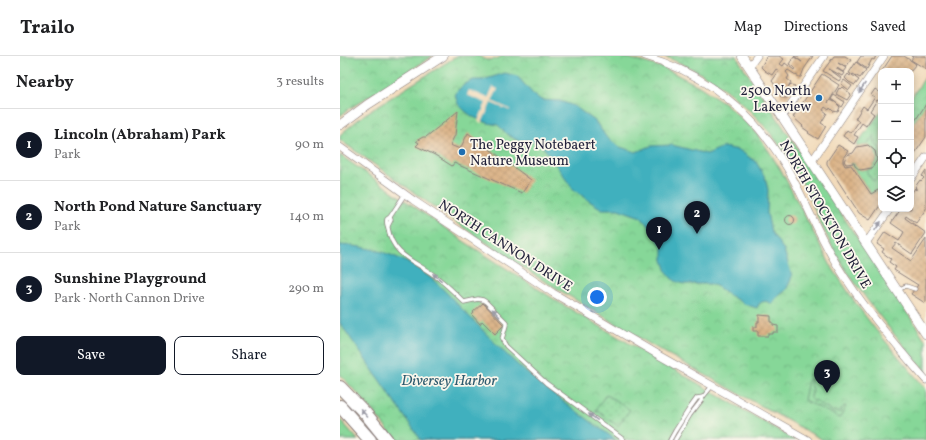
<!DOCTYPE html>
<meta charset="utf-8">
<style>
:root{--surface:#fff;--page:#f2f2f2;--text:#202124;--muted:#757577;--line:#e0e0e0;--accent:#111827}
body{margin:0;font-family:Vollkorn,serif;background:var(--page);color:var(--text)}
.controls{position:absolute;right:12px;top:12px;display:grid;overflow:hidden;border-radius:8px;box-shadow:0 2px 10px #0003}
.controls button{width:36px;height:36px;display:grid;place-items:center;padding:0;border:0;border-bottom:1px solid var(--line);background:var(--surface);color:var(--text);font:20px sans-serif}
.you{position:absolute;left:257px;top:241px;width:14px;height:14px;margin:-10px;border:3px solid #fff;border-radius:50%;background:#1a73e8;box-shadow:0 0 0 6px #1a73e833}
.badge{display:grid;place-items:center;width:26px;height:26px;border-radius:50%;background:var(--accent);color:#fff;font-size:13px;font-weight:700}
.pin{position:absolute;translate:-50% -33px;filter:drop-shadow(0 1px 2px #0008)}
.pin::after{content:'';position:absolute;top:21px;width:14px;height:12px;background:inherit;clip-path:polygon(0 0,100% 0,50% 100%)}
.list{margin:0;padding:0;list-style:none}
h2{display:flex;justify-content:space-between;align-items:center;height:52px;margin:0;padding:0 16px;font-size:17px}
h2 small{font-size:13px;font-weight:400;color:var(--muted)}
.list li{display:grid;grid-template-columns:26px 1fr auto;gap:12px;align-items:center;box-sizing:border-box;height:72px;padding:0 16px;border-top:1px solid var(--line)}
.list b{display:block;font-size:15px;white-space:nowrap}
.list p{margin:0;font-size:13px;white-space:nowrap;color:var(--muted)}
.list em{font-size:13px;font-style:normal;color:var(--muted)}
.actions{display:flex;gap:8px;padding:12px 16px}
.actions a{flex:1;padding:9px 0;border:1px solid var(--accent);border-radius:8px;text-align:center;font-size:14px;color:var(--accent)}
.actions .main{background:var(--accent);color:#fff}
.icon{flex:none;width:22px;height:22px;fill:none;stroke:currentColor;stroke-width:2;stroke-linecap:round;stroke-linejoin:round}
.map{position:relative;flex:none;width:586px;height:384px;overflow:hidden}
header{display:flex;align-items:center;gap:24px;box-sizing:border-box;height:56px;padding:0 20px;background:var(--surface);border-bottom:1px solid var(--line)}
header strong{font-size:19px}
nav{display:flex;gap:22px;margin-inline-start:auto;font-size:14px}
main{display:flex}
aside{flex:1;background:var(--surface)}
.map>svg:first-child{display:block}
.park{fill:url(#park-crowns);stroke:#547c6a}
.garden{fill:url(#garden-dots);stroke:#547c6a}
.water{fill:#41b0be;stroke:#32697c}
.pier{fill:#f2dbbb}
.building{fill:url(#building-cross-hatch)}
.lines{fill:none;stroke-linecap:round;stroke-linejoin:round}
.lane-casing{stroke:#8a7e7b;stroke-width:5}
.street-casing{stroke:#8a7e7b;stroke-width:8}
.secondary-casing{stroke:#8a7e7b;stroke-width:10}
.highway-casing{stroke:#8a7e7b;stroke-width:14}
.lane{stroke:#fff;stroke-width:3.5}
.street{stroke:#fff;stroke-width:7}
.secondary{stroke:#fff;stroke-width:9}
.highway{stroke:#fff;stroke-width:12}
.oneway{fill:#9c9ca7}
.poi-dot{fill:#1f6fb2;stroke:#fbf7ec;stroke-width:1.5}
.labels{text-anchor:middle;stroke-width:3.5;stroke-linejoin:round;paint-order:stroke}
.poi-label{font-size:14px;fill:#22223b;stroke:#fbf7ec;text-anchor:end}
.street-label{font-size:14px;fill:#22223b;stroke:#fbf7ec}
.water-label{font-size:15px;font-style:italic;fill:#2e5b6f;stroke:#fbf7ec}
</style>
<header>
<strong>Trailo</strong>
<nav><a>Map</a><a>Directions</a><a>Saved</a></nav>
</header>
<main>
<aside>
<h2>Nearby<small>3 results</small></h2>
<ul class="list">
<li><span class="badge">1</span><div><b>Lincoln (Abraham) Park</b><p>Park</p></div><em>90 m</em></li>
<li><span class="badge">2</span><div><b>North Pond Nature Sanctuary</b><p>Park</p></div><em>140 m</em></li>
<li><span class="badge">3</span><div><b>Sunshine Playground</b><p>Park · North Cannon Drive</p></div><em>290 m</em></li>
</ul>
<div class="actions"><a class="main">Save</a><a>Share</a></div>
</aside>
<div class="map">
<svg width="586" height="384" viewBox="0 0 586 384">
<defs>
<pattern id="park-crowns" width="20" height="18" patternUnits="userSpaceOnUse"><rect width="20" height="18" fill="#86d798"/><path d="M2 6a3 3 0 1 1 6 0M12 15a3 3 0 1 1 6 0" fill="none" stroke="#73b884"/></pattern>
<pattern id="garden-dots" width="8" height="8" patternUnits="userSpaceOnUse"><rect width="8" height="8" fill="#86d798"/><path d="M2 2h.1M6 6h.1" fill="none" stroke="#73b884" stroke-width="1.8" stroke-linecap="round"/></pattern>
<pattern id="building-cross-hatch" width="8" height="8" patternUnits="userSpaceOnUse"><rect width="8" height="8" fill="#dbb488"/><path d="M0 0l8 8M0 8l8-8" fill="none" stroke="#bc9a76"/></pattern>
</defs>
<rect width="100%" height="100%" fill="#fbf7ec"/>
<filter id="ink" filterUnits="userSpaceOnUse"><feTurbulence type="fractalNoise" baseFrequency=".025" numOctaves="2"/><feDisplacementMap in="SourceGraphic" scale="8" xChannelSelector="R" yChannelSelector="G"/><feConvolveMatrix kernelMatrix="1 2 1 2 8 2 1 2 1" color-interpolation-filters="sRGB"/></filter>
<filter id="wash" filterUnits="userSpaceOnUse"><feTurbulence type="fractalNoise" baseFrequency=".012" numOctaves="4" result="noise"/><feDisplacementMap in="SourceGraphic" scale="16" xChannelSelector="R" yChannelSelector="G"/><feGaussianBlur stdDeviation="0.9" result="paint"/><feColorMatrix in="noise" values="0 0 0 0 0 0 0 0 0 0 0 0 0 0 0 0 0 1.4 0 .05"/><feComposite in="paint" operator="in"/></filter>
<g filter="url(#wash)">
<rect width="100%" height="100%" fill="#f2dbbb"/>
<g class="park">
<polygon points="0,0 93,0 9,53 0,60"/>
<polygon points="117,0 138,0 147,4 156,3 163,0 281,0 324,12 359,30 386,48 414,74 429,95 443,118 491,210 517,249 536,274 586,333 586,384 483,384 313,290 199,222 121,170 0,84 0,79 2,77 25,58"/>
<path d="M323 0H396L586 285V316C555 280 525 244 499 203 484 178 474 150 461 124 431 67 384 22 323 0Z"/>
<polygon points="586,20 586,48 571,71 571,42"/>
<polygon points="541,55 541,136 538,134 531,138 510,108 514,107 515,110 521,114 532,112 537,104 535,94 528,89 517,91 517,88"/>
<polygon points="0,99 125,186 220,247 455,384 56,384 19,339 0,319"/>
<polygon points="0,363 18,384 0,384"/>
</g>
<g class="garden">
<polygon points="534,79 535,88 540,92 541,117 540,121 533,125 527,117 528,113 532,112 537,104 535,95 527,89"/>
<path d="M472 317H474L485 323 484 325 477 321 471 323 470 329 473 333 471 340V344L475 345 476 344C478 348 484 352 487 351L489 354 493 356 497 355V357L501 356 500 354 504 350H506L500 362 464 344 469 319Z"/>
<polygon points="266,338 290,354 278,370 256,354"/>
</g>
<g class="water">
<path d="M165 17 177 20 193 38 201 44 220 45 234 50 255 65 267 82 280 91 296 96 311 90 332 89 367 98 383 91 399 94 416 106 425 121 428 134 427 157 431 176 444 194 452 220 450 226 446 234 435 243 432 248C427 245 424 244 419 248L417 252 404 248 389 239 378 231 371 228H344L335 225 327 216 323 204V191L312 175 301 161 278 153H262L249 145 232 132 202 89 189 84 179 85 168 79 158 69 148 67 133 61 125 55 118 48 115 39 118 34 125 28 133 24H143Z"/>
<path d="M0 189C29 190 56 198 80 214 96 225 108 238 121 252 141 272 160 293 181 312 211 338 244 360 276 384H81L0 267Z"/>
</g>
<polygon class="pier" points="153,31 158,33 152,45 171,54 171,55 151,47 142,67 138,65 146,47 127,39 129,34 148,42"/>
<g id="blocks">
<g class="building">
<polygon points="427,0 439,0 444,3 440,8 443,10 445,7 454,14 455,12 449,8 454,1 462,6 454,0 473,0 464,13 461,21 459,21 448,14 446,16 449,20 447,23 451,26 448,31 451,28 455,30 447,42 444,42 440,40 441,37 432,25 439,15 436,13 432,19 425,15 421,11"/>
<polygon points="494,0 505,0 511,4 506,11 498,7 506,12 503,16 497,12 497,13 504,17 502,20 489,13 501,22 499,25 483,15"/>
<polygon points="521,0 536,0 534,4 532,3 527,13 517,6"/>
<polygon points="552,0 564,0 576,8 570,15 542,15"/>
<polygon points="571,0 586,0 586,13 571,4 573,1"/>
<polygon points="516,6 526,14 520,22 513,18 512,19 519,24 515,29 509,26 505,22 508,18 510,20 511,18 509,17"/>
<polygon points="482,18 499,29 488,47 490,44 495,46 491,43 494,39 505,46 502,51 495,46 500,51 498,56 493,55 490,52 489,54 485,51 483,54 487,57 481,67 486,70 478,83 468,77 469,76 462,71 463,70 453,61"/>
<polygon points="504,24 512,30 509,34 501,28"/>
<polygon points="502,31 511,38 507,44 496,38 499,32 500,33"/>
<polygon points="535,33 541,37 541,46 537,44 530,55 534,58 526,70 522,67 514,79 518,81 514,88 503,80 507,74 511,77 519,65 515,63 523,50 527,53 535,41 531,39"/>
<polygon points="586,48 586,81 571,103 571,71"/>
<polygon points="118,55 115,79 110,89 120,93 128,77 191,124 182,137 114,107 112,110 95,99 76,90 79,87 76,85 83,81 86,81"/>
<polygon points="498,89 508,95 503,102 503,106 505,110 511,109 531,138 538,134 541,136 541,148 530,164 519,157 487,108 487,105"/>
<polygon points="528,89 535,95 537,104 532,112 520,114 515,110 514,107 506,108 504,105 507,99 513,97 517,91"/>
<polygon points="586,114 586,153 576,167 566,160 565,162 586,177 572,198 556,187 552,192 571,205 586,183 586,246 585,247 571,238 578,229 554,214 556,211 549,206 551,203 542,196 544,193 537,188 545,176 559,185 564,176 551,167 561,153 571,153 571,138 575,132 576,134 576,132 575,131 580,124 581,125 584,122 582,120"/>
<circle cx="450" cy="164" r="4.5"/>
<polygon points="143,247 164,269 155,278 142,265 140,268 132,259 134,257 133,256"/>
<polygon points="419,259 431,260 431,266 433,266 433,269 438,270 438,276 433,276 433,278 428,278 428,280 418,280 418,275 413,275 413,271 417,271 417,266 419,266"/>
</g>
</g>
</g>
<g filter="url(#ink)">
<use href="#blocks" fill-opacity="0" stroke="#8a7e7b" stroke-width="1"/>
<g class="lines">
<defs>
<g id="lane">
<path d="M65 138 50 161 47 163C46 167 47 168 48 172 53 202 77 205 99 223 108 230 116 238 124 246L138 243 143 244 146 246 166 266V269L162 283 166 290 206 327 284 384"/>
<polyline points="48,170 51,164 50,161"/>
<polyline points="558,234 566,230 575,233"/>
<polyline points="330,384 335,375 349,353 357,342 363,341 372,330"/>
<polyline points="335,384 350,359 361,345 363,341"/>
</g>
<g id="street">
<path d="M305 0C367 18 414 57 447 112 465 143 478 178 497 209 523 251 554 288 586 324"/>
<polyline points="409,11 417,0"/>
<polyline points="442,61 484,0"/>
<polyline points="0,91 73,144 213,237 320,300 468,384"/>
<polyline points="472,105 544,0"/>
<polyline points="571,123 586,101"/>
<polyline points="526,187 550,153"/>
</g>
<g id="secondary">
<polyline points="402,0 586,278"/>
<polyline points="0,69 27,49 103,0"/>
</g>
<g id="highway">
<polyline points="0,331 26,358 47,384"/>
<polyline points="0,350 30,384"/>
</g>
</defs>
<use href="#lane" class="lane-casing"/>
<use href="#street" class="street-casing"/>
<use href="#secondary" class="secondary-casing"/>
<use href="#highway" class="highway-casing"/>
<use href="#lane" class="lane"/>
<use href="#street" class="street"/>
<use href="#secondary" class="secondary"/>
<use href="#highway" class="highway"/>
</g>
<defs><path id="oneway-solid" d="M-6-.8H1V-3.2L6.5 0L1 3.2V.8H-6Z"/></defs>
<g class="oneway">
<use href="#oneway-solid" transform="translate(522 32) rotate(124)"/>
<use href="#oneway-solid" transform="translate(538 170) rotate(-55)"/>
<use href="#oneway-solid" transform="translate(97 221) rotate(-141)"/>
<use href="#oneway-solid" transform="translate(156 257) rotate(-133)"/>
<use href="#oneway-solid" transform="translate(24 357) rotate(-131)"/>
<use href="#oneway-solid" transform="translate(253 361) rotate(-144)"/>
</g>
</g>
<g class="poi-dot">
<circle cx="479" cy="42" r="4"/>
<circle cx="122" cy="96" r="4"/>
</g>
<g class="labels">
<g class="poi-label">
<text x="471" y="39">2500 North<tspan x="471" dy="16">Lakeview</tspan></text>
<text x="130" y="93" text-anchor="start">The Peggy Notebaert<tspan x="130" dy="16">Nature Museum</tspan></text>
</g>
<g class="street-label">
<text transform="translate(486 158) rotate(60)" y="5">NORTH STOCKTON DRIVE</text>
<text transform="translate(166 189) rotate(33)" y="5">NORTH CANNON DRIVE</text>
</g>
<g class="water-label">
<text x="109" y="329">Diversey Harbor</text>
</g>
</g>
</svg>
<div class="controls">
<button>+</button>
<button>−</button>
<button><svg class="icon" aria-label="locate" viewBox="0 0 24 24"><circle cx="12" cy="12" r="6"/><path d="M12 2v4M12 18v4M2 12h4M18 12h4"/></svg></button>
<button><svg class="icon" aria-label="layers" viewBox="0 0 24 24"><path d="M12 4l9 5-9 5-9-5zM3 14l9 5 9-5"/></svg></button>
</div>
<div class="you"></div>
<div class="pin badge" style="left:319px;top:194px">1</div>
<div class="pin badge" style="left:357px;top:178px">2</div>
<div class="pin badge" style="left:487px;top:337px">3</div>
</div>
</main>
